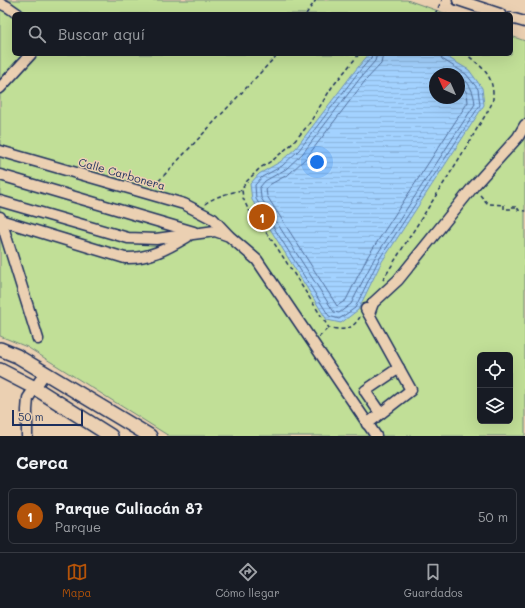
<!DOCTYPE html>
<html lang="es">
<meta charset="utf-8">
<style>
:root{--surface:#171b24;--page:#20242c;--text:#f1f3f6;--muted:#9ea1a6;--line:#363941;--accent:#b45309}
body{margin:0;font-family:Mali,sans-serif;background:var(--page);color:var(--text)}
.controls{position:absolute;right:12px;bottom:12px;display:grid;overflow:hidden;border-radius:6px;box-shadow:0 4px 16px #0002}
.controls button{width:36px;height:36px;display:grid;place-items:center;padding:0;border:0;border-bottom:1px solid var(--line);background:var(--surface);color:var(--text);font:20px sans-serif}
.compass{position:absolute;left:429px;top:68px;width:36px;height:36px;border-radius:50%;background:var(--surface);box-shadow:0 4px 16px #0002;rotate:315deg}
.scale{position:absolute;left:12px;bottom:10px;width:71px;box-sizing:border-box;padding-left:4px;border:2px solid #1b2f5e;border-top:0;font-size:11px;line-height:14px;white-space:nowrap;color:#1b2f5e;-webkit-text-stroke:3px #ebd0b2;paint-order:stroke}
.you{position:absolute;left:317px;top:162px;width:14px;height:14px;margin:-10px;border:3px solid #fff;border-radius:50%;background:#1a73e8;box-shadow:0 0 0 6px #1a73e833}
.badge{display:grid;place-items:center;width:26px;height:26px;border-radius:50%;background:var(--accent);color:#fff;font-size:13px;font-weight:700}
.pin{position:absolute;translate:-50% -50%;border:2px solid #fff;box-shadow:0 1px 4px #0006}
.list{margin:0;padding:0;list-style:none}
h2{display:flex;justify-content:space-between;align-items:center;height:52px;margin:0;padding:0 16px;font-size:17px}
h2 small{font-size:13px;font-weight:400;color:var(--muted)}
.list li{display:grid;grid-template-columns:26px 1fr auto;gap:12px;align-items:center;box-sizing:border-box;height:56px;margin:0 8px 8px;padding:0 8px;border:1px solid var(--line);border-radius:6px}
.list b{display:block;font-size:15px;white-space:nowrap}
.list p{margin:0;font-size:13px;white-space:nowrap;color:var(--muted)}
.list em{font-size:13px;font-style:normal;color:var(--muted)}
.icon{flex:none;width:22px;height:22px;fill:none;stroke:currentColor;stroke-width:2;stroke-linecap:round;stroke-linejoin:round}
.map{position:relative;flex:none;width:525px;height:436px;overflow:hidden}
.search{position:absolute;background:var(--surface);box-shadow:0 4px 16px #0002;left:12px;right:12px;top:12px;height:44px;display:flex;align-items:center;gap:10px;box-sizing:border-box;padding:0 14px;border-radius:6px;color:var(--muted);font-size:15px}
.sheet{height:116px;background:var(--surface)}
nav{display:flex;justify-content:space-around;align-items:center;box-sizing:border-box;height:56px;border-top:1px solid var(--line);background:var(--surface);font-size:11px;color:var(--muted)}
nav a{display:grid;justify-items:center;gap:2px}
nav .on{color:var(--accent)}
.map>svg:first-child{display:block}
.park{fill:#c1df97;stroke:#6e877a;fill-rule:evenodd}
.water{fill:url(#water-rules);stroke:#6d91bf;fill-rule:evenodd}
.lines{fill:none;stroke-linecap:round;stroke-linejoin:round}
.shore{stroke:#51709e;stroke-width:1}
.minor-casing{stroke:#1b2f5e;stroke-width:13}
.major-casing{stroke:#1b2f5e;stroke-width:16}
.path{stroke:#1b2f5e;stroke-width:1.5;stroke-dasharray:4 3;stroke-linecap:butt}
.minor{stroke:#ebd0b2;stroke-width:10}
.major{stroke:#ebd0b2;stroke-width:13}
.labels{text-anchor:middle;stroke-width:3;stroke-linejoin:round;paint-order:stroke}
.street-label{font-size:11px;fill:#1b2f5e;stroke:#ebd0b2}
</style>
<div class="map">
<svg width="525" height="436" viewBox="0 0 525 436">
<defs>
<pattern id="water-rules" width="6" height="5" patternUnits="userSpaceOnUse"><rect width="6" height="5" fill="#a3d2ff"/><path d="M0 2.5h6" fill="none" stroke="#8cb5dd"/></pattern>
</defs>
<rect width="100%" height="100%" fill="#ebd0b2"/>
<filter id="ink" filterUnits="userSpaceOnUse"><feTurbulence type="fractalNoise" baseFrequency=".025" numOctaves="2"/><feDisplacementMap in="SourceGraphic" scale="8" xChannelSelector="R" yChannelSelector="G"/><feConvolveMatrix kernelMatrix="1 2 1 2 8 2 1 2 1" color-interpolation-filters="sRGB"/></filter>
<g filter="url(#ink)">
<path class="park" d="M0 0H407L447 14H14V54H511V36L525 41V436H169L27 347 0 336ZM435 74H459V98H435ZM480 355H510V421H480Z"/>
<path class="water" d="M369 54H442L469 70 482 88 484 105 381 263 358 310 341 323 327 320 252 200 250 184 259 174 280 162 296 148 354 72ZM435 74H459V98H435Z"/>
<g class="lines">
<g class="shore">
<polyline points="372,54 371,58 357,74 299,150 282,166 262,177 255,185 256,199 329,316 339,319 355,308 378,261 480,105 478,89 466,74 442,59 440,54"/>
<path d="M377 54 375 61 361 77 303 153 286 169 265 181 260 187 261 198 334 312 339 313 351 304 374 259 475 104C474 92 469 81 459 75"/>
<polyline points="383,54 381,64 365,81 307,157 289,174 269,185 266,189 267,196 337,306 346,300 368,256 468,102 467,93 459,82"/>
</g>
<defs>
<g id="minor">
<polyline points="458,0 500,14"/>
<polyline points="0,3 8,7 18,14"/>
<polyline points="511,18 525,22"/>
<polyline points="0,88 31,54"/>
<polyline points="0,151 184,204 213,219 228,235"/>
<polyline points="0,175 194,232"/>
<polyline points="0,201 128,238 156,239 215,231 229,236 257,260 376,436"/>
<polyline points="0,217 38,339"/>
<path d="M0 220 125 258C148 259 167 249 187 237"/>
<polyline points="366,309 411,390 367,424"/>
<polyline points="369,314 373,303 398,280 473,187 518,137 525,125"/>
<polyline points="380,413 365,391 399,368"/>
<polyline points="27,436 27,410 28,398 45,373"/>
</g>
<g id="major">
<polyline points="0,349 17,356 150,436"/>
<polyline points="0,370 35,388 111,436"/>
</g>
</defs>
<use href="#minor" class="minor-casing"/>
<use href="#major" class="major-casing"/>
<g class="path">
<polyline points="306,14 316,0"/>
<polyline points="435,14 442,0"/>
<path d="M359 54 332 87 309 124 293 143 273 160 260 168 245 183 242 190 243 198 248 209 274 243 329 328C344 330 351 331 360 317"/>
<polyline points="154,186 278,54"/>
<polyline points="480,195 488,204 504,205 504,209 511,209 511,207 518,207 518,210 525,211"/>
<path d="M205 204C215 196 230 193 242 190"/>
<path d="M383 280C414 228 448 179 478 127 482 120 493 105 493 98 494 75 482 67 466 54"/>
<polyline points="319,337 328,328"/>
</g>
<use href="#minor" class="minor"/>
<use href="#major" class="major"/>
</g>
</g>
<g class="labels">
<g class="street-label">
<text transform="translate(122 174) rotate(16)" y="4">Calle Carbonera</text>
</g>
</g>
</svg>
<div class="controls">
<button><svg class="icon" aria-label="locate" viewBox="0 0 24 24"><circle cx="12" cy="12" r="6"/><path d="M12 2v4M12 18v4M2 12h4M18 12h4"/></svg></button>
<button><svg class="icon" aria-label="layers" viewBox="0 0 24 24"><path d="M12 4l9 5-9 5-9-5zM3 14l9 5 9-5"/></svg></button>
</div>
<svg class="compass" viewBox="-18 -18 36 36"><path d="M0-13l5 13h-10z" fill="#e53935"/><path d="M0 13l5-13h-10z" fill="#9ea1a6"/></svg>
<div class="scale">50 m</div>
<div class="you"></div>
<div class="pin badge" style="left:262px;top:217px">1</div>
<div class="search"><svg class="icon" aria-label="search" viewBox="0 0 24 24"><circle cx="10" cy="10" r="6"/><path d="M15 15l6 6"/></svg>Buscar aquí</div>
</div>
<section class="sheet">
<h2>Cerca<small></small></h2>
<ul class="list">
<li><span class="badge">1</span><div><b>Parque Culiacán 87</b><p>Parque</p></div><em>50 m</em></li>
</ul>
</section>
<nav>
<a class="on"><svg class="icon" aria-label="map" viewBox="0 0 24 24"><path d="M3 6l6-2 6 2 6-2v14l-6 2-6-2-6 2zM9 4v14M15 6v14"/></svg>Mapa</a>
<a><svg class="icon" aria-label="directions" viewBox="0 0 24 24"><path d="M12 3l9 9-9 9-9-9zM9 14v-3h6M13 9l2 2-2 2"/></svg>Cómo llegar</a>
<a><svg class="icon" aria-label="saved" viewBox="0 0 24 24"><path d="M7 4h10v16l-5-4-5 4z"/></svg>Guardados</a>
</nav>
